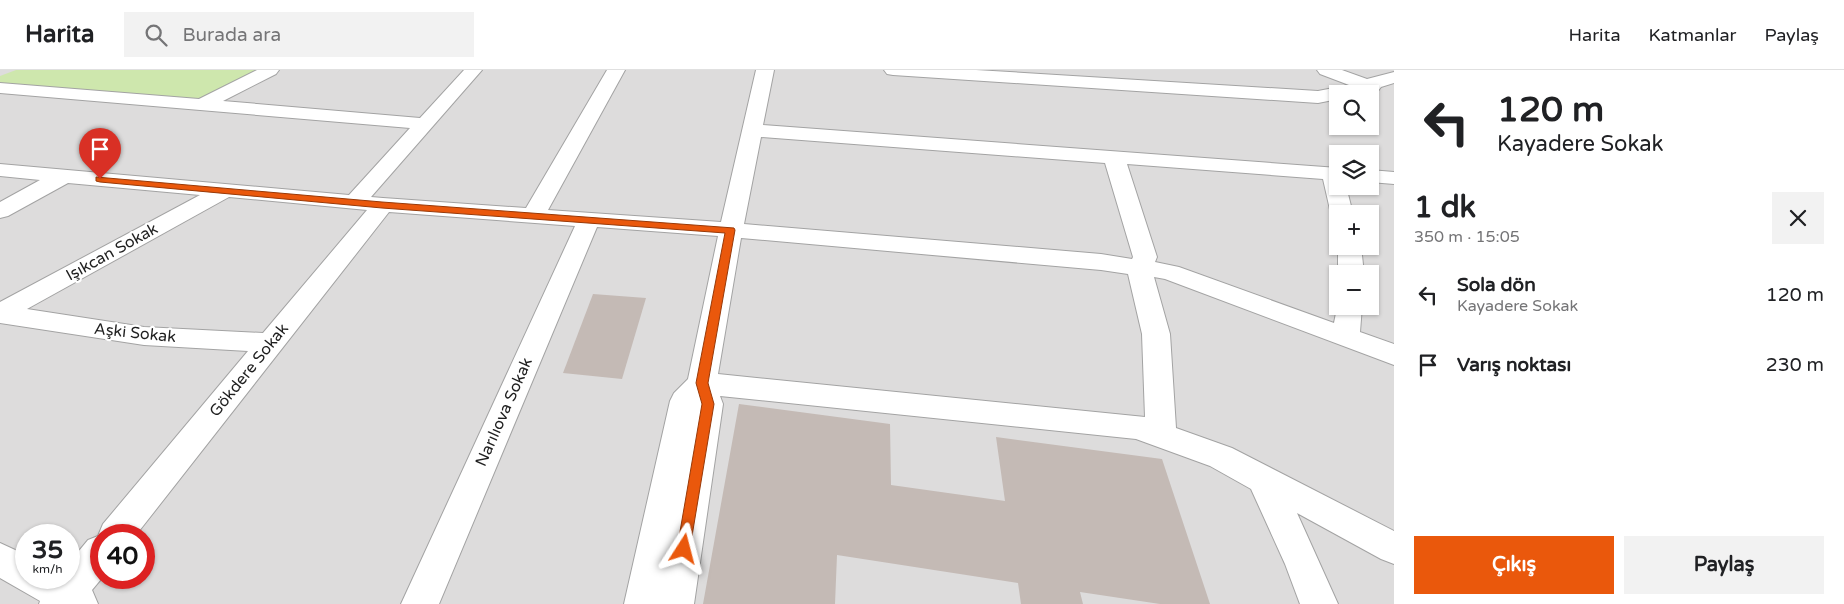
<!DOCTYPE html>
<html lang="tr">
<head>
<meta charset="utf-8">
<style>
	:root { --surface:#fff; --page:#f2f2f2; --text:#202124; --muted:#757577; --line:#e0e0e0; --accent:#ea580c }
	body { margin:0; font-family:"Varela Round",sans-serif; background:var(--page); color:var(--text); height:100vh; display:flex; flex-direction:column; font-size:19px; white-space:nowrap }
	* { box-sizing:border-box; margin:0 }
	p { font-size:16px; color:var(--muted) }
	.icon { flex:none; width:28px; height:28px; fill:none; stroke:currentColor; stroke-width:2; stroke-linecap:round; stroke-linejoin:round }
	.map { position:relative; flex:1; overflow:hidden }
	.panel { display:flex; flex-direction:column; background:var(--surface); width:450px }
	.panel>* { flex:none }
	.banner { background:#fff; color:var(--text); overflow:hidden }
	.tools { position:absolute; left:1329px; top:15px; display:grid; gap:10px }
	.tools a { display:grid; place-items:center; width:50px; height:50px; border-radius:0px; background:var(--surface); box-shadow:0 1px 4px #0004; font-size:25px }
	.speed { position:absolute; left:15px; top:454px; display:flex; gap:10px; font-size:25px; font-weight:700; text-align:center }
	.speed>* { display:grid; place-content:center; width:65px; height:65px; border-radius:50%; background:var(--surface); box-shadow:0 1px 4px #0004; line-height:1 }
	.speed small { font-size:12px; font-weight:400 }
	.speed .limit { border:8px solid #d22; background:#fff; color:#111 }
	.pin { position:absolute; display:grid; place-items:center; width:42px; height:42px; color:#fff; margin:-51px -21px; border-radius:50% 50% 50% 0; rotate:-45deg; box-shadow:0 0 5px #0007 }
	.pin .icon { rotate:45deg }
	.me { position:absolute; width:55px; margin:-28px; rotate:9deg; stroke-linejoin:round; filter:drop-shadow(0 0 4px #0008) }
	.turn { display:flex; align-items:center; gap:18px; height:105px; padding:0 20px; font-size:22px }
	.turn .icon { width:65px; height:65px; stroke-width:2.5 }
	.turn b { display:block; font-size:35px; line-height:42px }
	.round { display:grid; place-items:center; flex:none; width:52px; height:52px; border-radius:0px; background:var(--page) }
	.summary { display:flex; align-items:center; justify-content:space-between; height:85px; padding:0 20px }
	h1 { font-size:30px; font-weight:800; line-height:38px }
	.primary-button { display:flex; gap:10px; margin-top:auto; padding:10px 20px }
	.primary-button a { flex:1; height:58px; border-radius:0px; background:var(--accent); color:#fff; font-size:20px; font-weight:800; line-height:58px; text-align:center }
	.primary-button a+a { background:var(--page); color:var(--text) }
	ul { padding:0; list-style:none }
	li { display:flex; align-items:center; gap:15px; height:70px; padding:0 20px }
	li div { flex:1 }
	li b { display:block; font-size:19px }
	li em { font-style:normal }
	header { display:flex; align-items:center; gap:30px; box-sizing:border-box; height:70px; padding:0 25px; background:var(--surface); border-bottom:1px solid var(--line) }
	header strong { font-size:24px }
	nav { display:flex; gap:28px; margin-inline-start:auto; font-size:18px }
	.search { width:350px; height:45px; background:var(--page); display:flex; align-items:center; gap:12px; box-sizing:border-box; padding:0 18px; border-radius:0px; color:var(--muted); font-size:19px }
	main { display:flex; flex:1; min-height:0 }
	.map>svg:first-child { display:block }
	.residential { fill:#dddcdc; fill-rule:evenodd }
	.grass { fill:#cee7ad }
	.building { fill:#c4bab5 }
	.lines { fill:none; stroke-linecap:round; stroke-linejoin:round }
	.minor-casing { stroke:#a3a3a3; stroke-width:2 }
	.minor { fill:#fff; fill-rule:evenodd }
	.route { fill:#ea580c; stroke:#983908 }
	.labels { text-anchor:middle; dominant-baseline:central; stroke-width:4.5; stroke-linejoin:round; paint-order:stroke }
	.street-label { font-size:16px; fill:#1f1f1f; stroke:#fff }
</style>
</head>
<body>
<header>
<strong>Harita</strong>
<div class="search"><svg class="icon" aria-label="search" viewBox="0 0 24 24"><circle cx="10" cy="10" r="6"/><path d="M15 15l6 6"/></svg>Burada ara</div>
<nav><a>Harita</a><a>Katmanlar</a><a>Paylaş</a></nav>
</header>
<main>
<div class="map">
<svg width="1394" height="534" viewBox="0 0 1394 534">
	<rect width="100%" height="100%" fill="#efebe5"/>
	<!-- residential -->
	<path class="residential" d="M 0,0 L 1394,0 L 1394,534 L 0,534 ZM 1338,24 L 1370,24 L 1370,56 L 1338,56 ZM 1338,84 L 1370,84 L 1370,116 L 1338,116 ZM 1338,144 L 1370,144 L 1370,176 L 1338,176 ZM 1338,204 L 1370,204 L 1370,236 L 1338,236 ZM 26,465 L 69,465 L 69,508 L 26,508 ZM 101,465 L 144,465 L 144,508 L 101,508 Z"/>
	<!-- grass -->
	<path class="grass" d="M 16,0 L 260,0 L 199,31 L 0,14 L 0,6 Z"/>
	<!-- building -->
	<g class="building">
		<path d="M 593,224 L 646,228 L 622,309 L 563,303 Z"/>
		<path d="M 739,334 L 890,354 L 891,415 L 1005,431 L 996,367 L 1162,389 L 1210,534 L 1160,534 L 1080,522 L 1083,534 L 1021,534 L 1018,513 L 837,485 L 835,534 L 703,534 Z"/>
	</g>
	<g class="lines">
		<!-- minor casing -->
		<g class="minor-casing">
			<g id="minor">
				<path d="M 257,0 L 279,0 L 276,4 L 223,31 L 420,48 L 464,0 L 482,0 L 371,127 L 383,128 L 526,138 L 607,0 L 625,0 L 548,140 L 721,152 L 756,0 L 774,0 L 763,55 L 1338,98 L 1338,116 L 1346,116 L 1353,144 L 1338,144 L 1338,150 L 1334,149 L 1331,144 L 1323,109 L 1127,94 L 1157,187 L 1155,192 L 1179,197 L 1334,253 L 1338,233 L 1338,236 L 1362,236 L 1360,262 L 1394,274 L 1394,295 L 1165,209 L 1154,207 L 1170,264 L 1176,358 L 1232,378 L 1394,461 L 1394,494 L 1381,489 L 1297,443 L 1338,534 L 1300,534 L 1285,494 L 1251,419 L 1210,396 L 1136,369 L 720,326 L 723,334 L 694,534 L 624,534 L 670,331 L 674,323 L 688,309 L 718,166 L 597,157 L 439,534 L 401,534 L 575,156 L 389,142 L 136,465 L 101,465 L 102,508 L 92,520 L 98,534 L 39,534 L 40,531 L 0,508 L 0,473 L 26,485 L 26,508 L 69,508 L 69,493 L 88,470 L 98,466 L 103,454 L 248,281 L 144,275 L 0,253 L 0,232 L 200,125 L 68,113 L 8,146 L 0,148 L 0,132 L 40,110 L 0,106 L 0,94 L 349,125 L 410,58 L 0,23 L 0,13 L 199,29 ZM 761,67 L 1105,93 L 1133,187 L 1132,189 L 1101,184 L 744,154 ZM 229,127 L 367,140 L 263,263 L 144,257 L 27,239 ZM 741,168 L 1101,200 L 1128,204 L 1142,264 L 1145,347 L 718,304 Z"/>
				<path d="M 884,0 L 976,0 L 1318,21 L 1349,15 L 1320,4 L 1317,0 L 1342,0 L 1367,9 L 1394,2 L 1394,13 L 1381,17 L 1378,21 L 1338,24 L 1338,29 L 1318,33 L 893,5 L 887,4 Z"/>
				<path d="M 1370,100 L 1394,102 L 1394,114 L 1370,112 Z"/>
				<path d="M 1338,175 L 1361,176 L 1364,204 L 1338,204 Z"/>
			</g>
		</g>
		<!-- minor -->
		<use href="#minor" class="minor"/>
	</g>
	<!-- route -->
	<path class="route" d="M 96,107 L 382,132 L 734,158 L 735,160 L 708,313 L 714,334 L 689,484 L 684,486 L 679,484 L 677,479 L 702,334 L 696,313 L 725,163 L 382,138 L 100,112 L 96,111 Z"/>
	<g class="labels">
		<!-- street labels -->
		<g class="street-label">
			<text transform="translate(112 182) rotate(-29)">Işıkcan Sokak</text>
			<text transform="translate(135 263) rotate(6)">Aşki Sokak</text>
			<text transform="translate(249 300) rotate(-51)">Gökdere Sokak</text>
			<text transform="translate(504 342) rotate(-66)">Narılıova Sokak</text>
		</g>
	</g>
</svg>
<div class="tools">
<a><svg class="icon" aria-label="search" viewBox="0 0 24 24"><circle cx="10" cy="10" r="6"/><path d="M15 15l6 6"/></svg></a>
<a><svg class="icon" aria-label="layers" viewBox="0 0 24 24"><path d="M12 4l9 5-9 5-9-5zM3 14l9 5 9-5"/></svg></a>
<a>+</a>
<a>−</a>
</div>
<div class="speed"><div>35<small>km/h</small></div><div class="limit">40</div></div>
<div class="pin" style="left:100px;top:109px;background:#d93025"><svg class="icon" aria-label="arrive" viewBox="0 0 24 24"><path d="M6 21V4h12l-3 4 3 4H6"/></svg></div>
<svg class="me" style="left:684px;top:479px" viewBox="-20 -20 40 40"><path d="M0-17L14 15 0 8-14 15z" fill="#ea580c" stroke="#fff" stroke-width="4"/></svg>
</div>
<section class="panel">
<div class="banner">
<div class="turn"><svg class="icon" aria-label="left" viewBox="0 0 24 24"><path d="M17 20v-9H6M10 6l-5 5 5 5"/></svg><div><b>120 m</b>Kayadere Sokak</div></div>
</div>
<div class="summary"><div><h1>1 dk</h1><p>350 m · 15:05</p></div><a class="round"><svg class="icon" aria-label="close" viewBox="0 0 24 24"><path d="M6 6l12 12M18 6L6 18"/></svg></a></div>
<ul>
<li><svg class="icon" aria-label="left" viewBox="0 0 24 24"><path d="M17 20v-9H6M10 6l-5 5 5 5"/></svg><div><b>Sola dön</b><p>Kayadere Sokak</p></div><em>120 m</em></li>
<li><svg class="icon" aria-label="arrive" viewBox="0 0 24 24"><path d="M6 21V4h12l-3 4 3 4H6"/></svg><div><b>Varış noktası</b></div><em>230 m</em></li>
</ul>
<div class="primary-button"><a>Çıkış</a><a>Paylaş</a></div>
</section>
</main>
</body>
</html>
